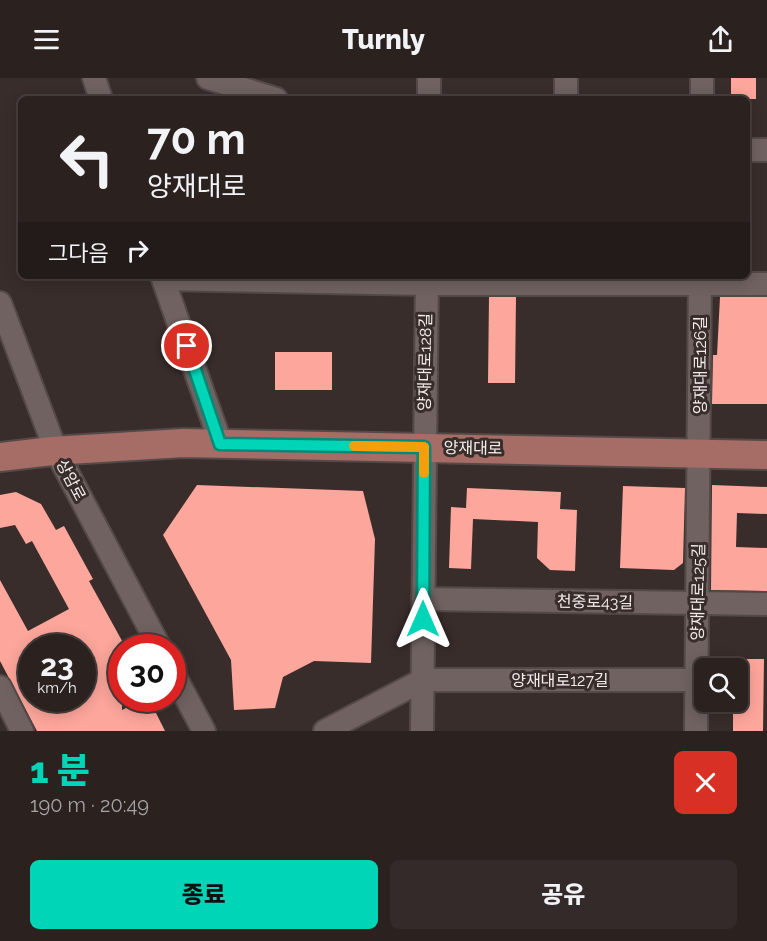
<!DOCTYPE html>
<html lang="ko">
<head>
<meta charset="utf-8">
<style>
	:root { --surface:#2b2220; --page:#332a29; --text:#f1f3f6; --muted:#a6a4a5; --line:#473f3e; --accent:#00d5b7 }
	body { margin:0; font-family:Raleway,"Noto Sans KR",sans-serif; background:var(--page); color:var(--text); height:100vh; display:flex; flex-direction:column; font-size:22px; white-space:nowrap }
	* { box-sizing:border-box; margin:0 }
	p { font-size:20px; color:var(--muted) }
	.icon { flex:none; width:33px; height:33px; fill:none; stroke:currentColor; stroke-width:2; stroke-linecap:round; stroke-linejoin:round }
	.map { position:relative; height:653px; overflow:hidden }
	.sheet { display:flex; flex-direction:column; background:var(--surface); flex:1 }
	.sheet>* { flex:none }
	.hud { position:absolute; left:18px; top:18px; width:732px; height:183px; border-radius:9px; box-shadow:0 3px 15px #0003,0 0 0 2px var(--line); background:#2b2220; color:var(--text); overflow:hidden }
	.fabs { position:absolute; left:694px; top:580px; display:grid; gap:12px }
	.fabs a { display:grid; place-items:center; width:54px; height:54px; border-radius:9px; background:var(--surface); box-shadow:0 3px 15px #0003,0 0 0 2px var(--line); font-size:30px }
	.speed { position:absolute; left:18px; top:556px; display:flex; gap:12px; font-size:30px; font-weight:700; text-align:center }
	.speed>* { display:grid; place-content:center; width:78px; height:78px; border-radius:50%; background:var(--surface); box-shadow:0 3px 15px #0003,0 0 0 2px var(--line); line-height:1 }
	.speed small { font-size:15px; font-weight:400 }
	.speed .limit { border:9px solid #d22; background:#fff; color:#111 }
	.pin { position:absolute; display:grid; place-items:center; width:51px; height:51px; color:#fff; margin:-26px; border:3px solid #fff; border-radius:50%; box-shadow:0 2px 6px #0007 }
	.me { position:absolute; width:66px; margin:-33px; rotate:0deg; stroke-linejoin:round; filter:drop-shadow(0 0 4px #0008) }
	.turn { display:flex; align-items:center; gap:21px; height:126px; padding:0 30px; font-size:27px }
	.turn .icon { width:78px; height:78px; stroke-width:2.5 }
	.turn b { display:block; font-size:42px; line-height:51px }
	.then { display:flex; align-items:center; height:57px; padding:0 30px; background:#0003; gap:12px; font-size:22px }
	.round { display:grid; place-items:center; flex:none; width:63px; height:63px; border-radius:9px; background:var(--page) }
	.headline { display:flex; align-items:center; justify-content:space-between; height:102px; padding:0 30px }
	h1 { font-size:36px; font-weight:800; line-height:45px; color:var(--accent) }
	.action { display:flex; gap:12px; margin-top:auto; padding:12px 30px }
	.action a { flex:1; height:69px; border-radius:9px; background:var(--accent); color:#111; font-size:24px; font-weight:800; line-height:69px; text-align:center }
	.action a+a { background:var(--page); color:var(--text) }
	header { display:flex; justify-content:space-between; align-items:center; height:78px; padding:0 30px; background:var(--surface); font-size:27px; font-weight:800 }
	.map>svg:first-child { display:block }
	.building { fill:#fda69b; fill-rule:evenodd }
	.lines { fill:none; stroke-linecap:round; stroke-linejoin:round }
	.minor-casing { stroke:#534948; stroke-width:26 }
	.major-casing { stroke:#534948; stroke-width:32 }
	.minor { stroke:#6f6260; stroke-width:22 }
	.major { stroke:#a56d66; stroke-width:28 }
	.route-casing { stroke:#008a77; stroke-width:15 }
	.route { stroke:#00d5b7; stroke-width:10 }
	.slow { stroke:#f59e0b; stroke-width:10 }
	.labels { text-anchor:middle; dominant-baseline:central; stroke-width:6; stroke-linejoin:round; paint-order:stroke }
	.street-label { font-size:16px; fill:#f4eceb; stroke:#392d2b }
</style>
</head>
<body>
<header><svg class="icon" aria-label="menu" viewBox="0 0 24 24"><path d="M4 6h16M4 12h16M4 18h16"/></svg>Turnly<svg class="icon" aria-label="share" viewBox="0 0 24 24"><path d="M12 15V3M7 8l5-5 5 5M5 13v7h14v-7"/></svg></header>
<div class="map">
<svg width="767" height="653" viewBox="0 0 767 653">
	<rect width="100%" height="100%" fill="#392d2b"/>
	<!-- building -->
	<g class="building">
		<rect x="731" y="0" width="25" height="21"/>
		<path d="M 489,219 L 516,219 L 515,305 L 488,305 Z"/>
		<path d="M 720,219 L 767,219 L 767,326 L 712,326 L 713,277 L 717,277 Z"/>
		<rect x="275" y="274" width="57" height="38"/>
		<path d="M 197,407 L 363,413 L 375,461 L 371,585 L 314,583 L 283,599 L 275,630 L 234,632 L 231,582 L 163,457 Z"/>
		<path d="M 712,407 L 767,409 L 767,436 L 737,435 L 736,469 L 767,470 L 767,513 L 711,512 Z"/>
		<path d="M 623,408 L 685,410 L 683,485 L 674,492 L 620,490 Z"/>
		<path d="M 467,410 L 561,414 L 560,431 L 577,432 L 575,493 L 550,492 L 537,480 L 538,444 L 473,441 L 471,491 L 449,490 L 451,429 L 466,430 Z"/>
		<path d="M 16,414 L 41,426 L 56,452 L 64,448 L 93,501 L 89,503 L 126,570 L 122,570 L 122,632 L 144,621 L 149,621 L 165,653 L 37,653 L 0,583 L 0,502 L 28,553 L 69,531 L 32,463 L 26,466 L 15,447 L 0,450 L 0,417 ZM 32,570 L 82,570 L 82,621 L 32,621 Z"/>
		<path d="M 738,581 L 764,581 L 763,653 L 733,653 L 733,624 L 738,624 Z"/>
	</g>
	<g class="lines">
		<!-- minor casing -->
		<g class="minor-casing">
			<g id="minor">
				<path d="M 94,0 L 101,21"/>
				<path d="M 208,0 L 276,21"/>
				<path d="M 429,21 L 429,0"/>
				<path d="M 566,21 L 566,0"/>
				<path d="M 702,21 L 702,0"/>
				<path d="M 747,72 L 767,72"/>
				<path d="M 162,198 L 221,366"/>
				<path d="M 164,201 L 427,206 L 767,206"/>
				<path d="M 0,225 L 56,373 L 160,570"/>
				<path d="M 423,521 L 767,526"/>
				<path d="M 172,593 L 204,653"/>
				<path d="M 0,609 L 22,653"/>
				<path d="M 325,653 L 423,602 L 697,602"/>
				<path d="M 422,653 L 427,198"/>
				<path d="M 696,653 L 700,198"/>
			</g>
		</g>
		<!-- major casing -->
		<g class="major-casing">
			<path id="major" d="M 0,379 L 52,373 L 183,365 L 767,377"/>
		</g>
		<!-- minor -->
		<use href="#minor" class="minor"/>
		<!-- major -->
		<use href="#major" class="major"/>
	</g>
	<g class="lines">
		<!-- route casing -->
		<g class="route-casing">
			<path id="route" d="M 187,268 L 220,366 L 424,369 L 423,541"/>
		</g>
		<!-- route -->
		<use href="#route" class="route"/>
		<!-- slow -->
		<path class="slow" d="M 354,368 L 424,369 L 424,395"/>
	</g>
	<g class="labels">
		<!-- street labels -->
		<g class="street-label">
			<text transform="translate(425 284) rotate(-89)">양재대로128길</text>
			<text transform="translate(700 287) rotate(-90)">양재대로126길</text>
			<text transform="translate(473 370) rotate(1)">양재대로</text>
			<text transform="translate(71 402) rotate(62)">상암로</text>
			<text transform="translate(698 514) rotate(-89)">양재대로125길</text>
			<text transform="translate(595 524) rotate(1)">천중로43길</text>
			<text x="560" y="602">양재대로127길</text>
		</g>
	</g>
</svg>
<div class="fabs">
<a><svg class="icon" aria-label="search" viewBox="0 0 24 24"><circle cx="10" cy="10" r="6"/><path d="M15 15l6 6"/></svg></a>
</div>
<div class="speed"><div>23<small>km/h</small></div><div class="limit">30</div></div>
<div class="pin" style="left:187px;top:268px;background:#d93025"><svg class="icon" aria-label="arrive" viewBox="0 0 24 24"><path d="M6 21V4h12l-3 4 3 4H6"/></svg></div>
<svg class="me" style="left:423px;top:541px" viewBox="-20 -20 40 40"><path d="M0-17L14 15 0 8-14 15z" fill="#00d5b7" stroke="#fff" stroke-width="4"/></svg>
<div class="hud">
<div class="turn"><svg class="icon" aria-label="left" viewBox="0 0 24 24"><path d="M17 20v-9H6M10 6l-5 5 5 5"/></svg><div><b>70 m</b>양재대로</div></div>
<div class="then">그다음<svg class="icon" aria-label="right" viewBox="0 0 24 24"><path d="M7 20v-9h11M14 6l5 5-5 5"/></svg></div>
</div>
</div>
<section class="sheet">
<div class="headline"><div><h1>1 분</h1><p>190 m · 20:49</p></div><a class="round" style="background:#d93025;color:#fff"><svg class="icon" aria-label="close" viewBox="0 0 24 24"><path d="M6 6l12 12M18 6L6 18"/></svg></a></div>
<div class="action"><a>종료</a><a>공유</a></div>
</section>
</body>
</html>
